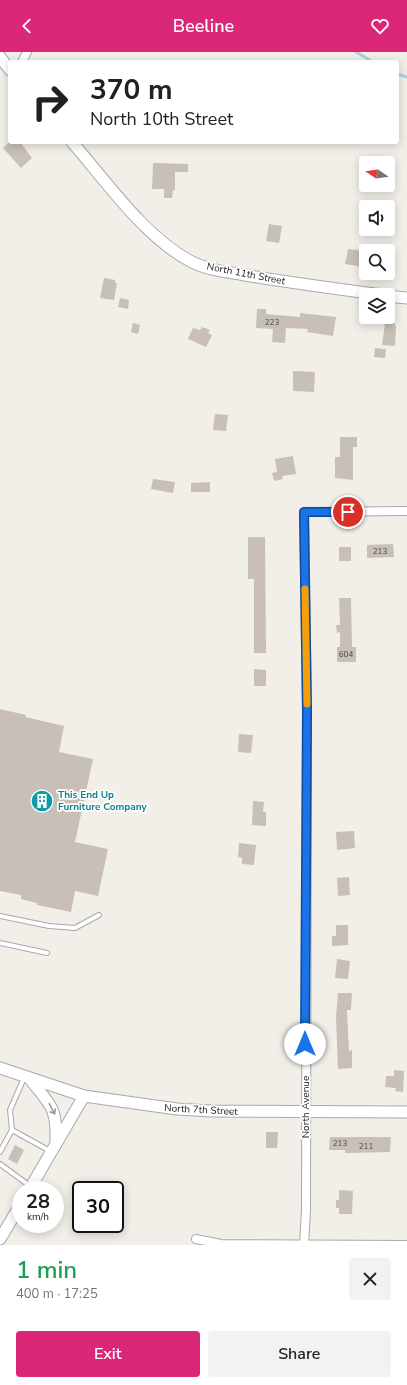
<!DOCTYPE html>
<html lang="en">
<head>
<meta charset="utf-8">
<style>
	:root { --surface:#fff; --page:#f2f2f2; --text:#202124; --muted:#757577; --accent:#db2777 }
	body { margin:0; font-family:"Nunito Sans",sans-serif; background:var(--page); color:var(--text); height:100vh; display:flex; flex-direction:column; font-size:15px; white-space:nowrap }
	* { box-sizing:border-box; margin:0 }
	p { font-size:13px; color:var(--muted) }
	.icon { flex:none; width:22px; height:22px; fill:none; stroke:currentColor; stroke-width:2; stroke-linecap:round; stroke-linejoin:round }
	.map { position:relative; height:1193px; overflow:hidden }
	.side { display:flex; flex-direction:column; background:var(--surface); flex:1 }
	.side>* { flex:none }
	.top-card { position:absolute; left:8px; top:8px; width:391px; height:84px; border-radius:4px; box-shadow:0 2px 10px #0003; background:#fff; color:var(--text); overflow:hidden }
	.needle { width:26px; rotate:283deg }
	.tools { position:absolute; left:359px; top:104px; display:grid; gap:8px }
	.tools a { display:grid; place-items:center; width:36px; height:36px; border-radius:4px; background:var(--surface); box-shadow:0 2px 10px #0003; font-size:20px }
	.speed { position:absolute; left:12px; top:1129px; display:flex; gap:8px; font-size:20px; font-weight:700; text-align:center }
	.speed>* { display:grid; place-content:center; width:52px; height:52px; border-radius:50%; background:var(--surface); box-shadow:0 2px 10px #0003; line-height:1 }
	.speed small { font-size:10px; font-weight:400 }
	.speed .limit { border:2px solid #111; border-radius:6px; background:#fff; color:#111 }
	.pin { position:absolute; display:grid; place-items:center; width:34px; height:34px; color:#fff; margin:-17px; border:2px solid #fff; border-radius:50%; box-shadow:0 1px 4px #0007 }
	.me { position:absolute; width:44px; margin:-22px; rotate:0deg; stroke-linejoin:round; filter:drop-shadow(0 0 3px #0008) }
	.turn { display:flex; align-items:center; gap:14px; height:84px; padding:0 16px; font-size:18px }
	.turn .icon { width:52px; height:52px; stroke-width:2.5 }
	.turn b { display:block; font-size:28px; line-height:34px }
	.round { display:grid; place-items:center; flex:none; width:42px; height:42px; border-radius:4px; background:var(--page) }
	.summary { display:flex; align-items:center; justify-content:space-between; height:68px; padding:0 16px }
	h1 { font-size:24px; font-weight:600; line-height:30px; color:#1e9e55 }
	.action { display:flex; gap:8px; margin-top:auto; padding:8px 16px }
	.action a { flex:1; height:46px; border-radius:4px; background:var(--accent); color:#fff; font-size:16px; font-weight:600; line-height:46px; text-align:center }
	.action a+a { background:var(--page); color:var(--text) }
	header { display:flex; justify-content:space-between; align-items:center; height:52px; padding:0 16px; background:var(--accent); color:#fff; font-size:18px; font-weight:600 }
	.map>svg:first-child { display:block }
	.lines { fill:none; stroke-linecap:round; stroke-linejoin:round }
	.stream { stroke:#a9d3e0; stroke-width:3 }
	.building { fill:#c7bfb8 }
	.service-casing { stroke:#a9a9a9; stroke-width:6 }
	.minor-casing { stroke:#a9a9a9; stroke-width:10 }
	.tertiary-casing { stroke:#a9a9a9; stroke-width:13 }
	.service { stroke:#fff; stroke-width:4 }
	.minor { stroke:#fff; stroke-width:8 }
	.tertiary { stroke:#fff; stroke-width:11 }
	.oneway { stroke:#9c9c9c }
	.route-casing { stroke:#114b97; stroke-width:10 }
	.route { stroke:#1a73e8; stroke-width:7 }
	.slow { stroke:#f59e0b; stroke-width:7 }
	.labels { text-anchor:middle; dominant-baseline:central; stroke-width:3.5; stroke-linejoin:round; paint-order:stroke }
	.number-label { font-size:8px; fill:#4b4948 }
	.street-label { font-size:10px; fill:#222; stroke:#fff }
	.culture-label { font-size:10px; font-weight:bold; fill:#0d838f; stroke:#fff; text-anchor:start }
</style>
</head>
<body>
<header><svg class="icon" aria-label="back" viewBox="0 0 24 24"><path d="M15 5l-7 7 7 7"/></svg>Beeline<svg class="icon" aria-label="heart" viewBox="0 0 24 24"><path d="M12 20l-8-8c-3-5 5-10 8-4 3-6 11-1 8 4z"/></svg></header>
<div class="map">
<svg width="407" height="1193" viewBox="0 0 407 1193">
	<rect width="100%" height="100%" fill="#f2efe9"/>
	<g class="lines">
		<!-- stream -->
		<g class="stream">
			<path d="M 356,0 L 373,10"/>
			<path d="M 397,22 L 407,25"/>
		</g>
	</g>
	<!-- building -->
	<g class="building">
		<path d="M 9,90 L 20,90 L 32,106 L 21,116 L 3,96 Z"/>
		<path d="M 153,111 L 188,112 L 188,120 L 175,120 L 175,138 L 173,138 L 172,146 L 164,146 L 164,137 L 152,137 Z"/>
		<path d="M 269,172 L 282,174 L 279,191 L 266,189 Z"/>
		<path d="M 348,197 L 366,199 L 366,212 L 364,215 L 345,212 Z"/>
		<path d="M 104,226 L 115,228 L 115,231 L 117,231 L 114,248 L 100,246 Z"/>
		<path d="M 120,246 L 129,248 L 128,257 L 118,255 Z"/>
		<path d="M 257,257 L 266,257 L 266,262 L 300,265 L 300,261 L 336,265 L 333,284 L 307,280 L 308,277 L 286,276 L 285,291 L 272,290 L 273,277 L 256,276 Z"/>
		<path d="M 133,271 L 140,273 L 138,282 L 131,280 Z"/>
		<path d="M 385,271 L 395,271 L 395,274 L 396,274 L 395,294 L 382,293 Z"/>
		<path d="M 202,275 L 210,278 L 208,281 L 212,283 L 206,295 L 188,287 L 193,276 L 200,278 Z"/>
		<path d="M 375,296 L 386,297 L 385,306 L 374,305 Z"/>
		<path d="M 293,319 L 315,320 L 314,340 L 293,339 Z"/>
		<path d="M 215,362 L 228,363 L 226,379 L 213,378 Z"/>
		<path d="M 340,385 L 357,385 L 357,395 L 353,395 L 353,428 L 335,426 L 335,405 L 340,405 Z"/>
		<path d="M 293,404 L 296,422 L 282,424 L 283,427 L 274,429 L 272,421 L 277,420 L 275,407 Z"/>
		<path d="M 153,427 L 175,430 L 173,441 L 151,437 Z"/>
		<path d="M 210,430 L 210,440 L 191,440 L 191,431 Z"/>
		<path d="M 248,485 L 265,485 L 266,601 L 254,601 L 254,527 L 248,527 Z"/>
		<path d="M 393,492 L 394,505 L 367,506 L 367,493 Z"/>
		<rect x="339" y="495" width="12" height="14"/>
		<path d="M 339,546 L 351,546 L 352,595 L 356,595 L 356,610 L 337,610 L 337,595 L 340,595 L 340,580 L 337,581 L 336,573 L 340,573 Z"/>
		<path d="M 254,617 L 266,618 L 266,634 L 254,634 Z"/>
		<path d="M 0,657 L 26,663 L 25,665 L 64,674 L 59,700 L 93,707 L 75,790 L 108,797 L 98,844 L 75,839 L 71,860 L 37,853 L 37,851 L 21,847 L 21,843 L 0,839 Z"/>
		<path d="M 239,682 L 253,683 L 251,701 L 238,700 Z"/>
		<path d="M 253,749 L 264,750 L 263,760 L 266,760 L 266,774 L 252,773 Z"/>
		<path d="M 354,779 L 355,796 L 337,798 L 336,780 Z"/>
		<path d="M 239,791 L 256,793 L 254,813 L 242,812 L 242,806 L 238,805 Z"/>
		<path d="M 349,825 L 350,843 L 338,844 L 337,826 Z"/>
		<path d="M 336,873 L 348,873 L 348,893 L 332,894 L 332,884 L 336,884 Z"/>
		<path d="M 337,907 L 350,909 L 348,927 L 335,926 Z"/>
		<path d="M 338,941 L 352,941 L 351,958 L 347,958 L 349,999 L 352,998 L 352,1016 L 338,1017 L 336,965 Z"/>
		<path d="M 394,1018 L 404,1019 L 403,1040 L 395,1039 L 396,1036 L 385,1035 L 386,1024 L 394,1024 Z"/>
		<path d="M 266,1080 L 278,1080 L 277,1096 L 266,1096 Z"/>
		<path d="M 330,1085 L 391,1085 L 390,1100 L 345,1101 L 345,1098 L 329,1098 Z"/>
		<path d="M 15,1093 L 24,1098 L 17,1112 L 8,1107 Z"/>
		<path d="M 339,1138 L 353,1139 L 352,1162 L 339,1162 L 339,1156 L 336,1156 L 336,1148 L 339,1148 Z"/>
	</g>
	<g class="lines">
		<!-- service casing -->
		<g class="service-casing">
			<g id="service">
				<path d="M 0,864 L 49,874 L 75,876 L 99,863"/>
				<path d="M 0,891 L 47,901"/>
				<path d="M 12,1078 L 50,1099"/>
				<path d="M 0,1100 L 12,1078 L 10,1058 L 24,1026"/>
				<path d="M 0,1112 L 30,1134"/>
			</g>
		</g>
		<!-- minor casing -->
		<g class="minor-casing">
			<g id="minor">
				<path d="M 22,10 L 27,0"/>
				<path d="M 196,1187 L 221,1192 L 407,1193"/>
				<path d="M 304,1193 L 306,1158 L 307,659 L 304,460 L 407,459"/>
			</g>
		</g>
		<!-- tertiary casing -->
		<g class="tertiary-casing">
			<g id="tertiary">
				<path d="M 0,5 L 10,18"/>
				<path d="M 72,90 C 106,129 145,186 192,210 C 208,218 227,220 245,223 C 291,231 337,237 383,243"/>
				<path d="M 388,244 L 407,246"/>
				<path d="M 0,1016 L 84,1044 L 177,1057 L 211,1059 L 407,1060"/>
				<path d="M 30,1027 C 51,1054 57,1055 56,1090"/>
				<path d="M 29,1138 L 84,1044"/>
				<path d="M 0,1187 L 21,1152"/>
			</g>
		</g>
		<!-- service -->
		<use href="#service" class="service"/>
		<!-- minor -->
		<use href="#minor" class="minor"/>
		<!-- tertiary -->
		<use href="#tertiary" class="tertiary"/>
	</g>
	<!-- one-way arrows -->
	<defs><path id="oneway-shaft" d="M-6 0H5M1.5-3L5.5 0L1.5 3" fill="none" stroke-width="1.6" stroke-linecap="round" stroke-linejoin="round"/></defs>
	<use class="oneway" href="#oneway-shaft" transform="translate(52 1057) rotate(62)"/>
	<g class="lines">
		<!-- route casing -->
		<g class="route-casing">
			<path id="route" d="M 305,992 L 307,659 L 304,460 L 348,460"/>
		</g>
		<!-- route -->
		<use href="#route" class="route"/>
		<!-- slow -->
		<path class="slow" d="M 305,537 L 307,652"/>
	</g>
	<!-- icons -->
	<defs>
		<g id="building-disc" transform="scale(1.15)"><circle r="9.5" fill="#0f9aa8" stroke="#fff"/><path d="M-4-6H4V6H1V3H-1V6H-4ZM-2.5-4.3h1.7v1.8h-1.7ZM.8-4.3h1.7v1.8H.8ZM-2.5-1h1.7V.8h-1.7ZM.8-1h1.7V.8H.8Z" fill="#fff"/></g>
	</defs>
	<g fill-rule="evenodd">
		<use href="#building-disc" x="42" y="749"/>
	</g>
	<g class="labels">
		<!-- number labels -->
		<g class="number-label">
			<text x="272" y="270">223</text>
			<text x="380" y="499">213</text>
			<text x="346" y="602">604</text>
			<text x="340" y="1091">213</text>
			<text x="366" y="1094">211</text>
		</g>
		<!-- street labels -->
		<g class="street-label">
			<text transform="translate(246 222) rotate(11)">North 11th Street</text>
			<text transform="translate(306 1055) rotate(-90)">North Avenue</text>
			<text transform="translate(201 1058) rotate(3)">North 7th Street</text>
		</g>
		<!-- culture labels -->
		<g class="culture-label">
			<text x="58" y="743">This End Up<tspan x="58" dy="12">Furniture Company</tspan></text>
		</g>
	</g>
</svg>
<div class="tools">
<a><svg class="needle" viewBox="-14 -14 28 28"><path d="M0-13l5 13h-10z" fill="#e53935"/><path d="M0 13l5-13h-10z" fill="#757577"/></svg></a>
<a><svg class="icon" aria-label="sound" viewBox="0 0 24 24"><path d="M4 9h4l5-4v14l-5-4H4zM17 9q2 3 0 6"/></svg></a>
<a><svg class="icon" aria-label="search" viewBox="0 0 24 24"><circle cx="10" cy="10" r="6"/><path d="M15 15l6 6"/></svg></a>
<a><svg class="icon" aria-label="layers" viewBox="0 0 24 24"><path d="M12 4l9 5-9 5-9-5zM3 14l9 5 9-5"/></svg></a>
</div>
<div class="speed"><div>28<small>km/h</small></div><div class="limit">30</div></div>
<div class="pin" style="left:348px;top:460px;background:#d93025"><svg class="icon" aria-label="arrive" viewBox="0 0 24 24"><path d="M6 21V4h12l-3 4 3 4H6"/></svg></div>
<svg class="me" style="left:305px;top:992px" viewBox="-20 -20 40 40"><circle r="19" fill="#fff"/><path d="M0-13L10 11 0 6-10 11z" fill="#1a73e8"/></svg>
<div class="top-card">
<div class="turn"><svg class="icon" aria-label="right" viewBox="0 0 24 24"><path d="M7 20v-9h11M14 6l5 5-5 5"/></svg><div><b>370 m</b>North 10th Street</div></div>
</div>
</div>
<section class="side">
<div class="summary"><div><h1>1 min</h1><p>400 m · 17:25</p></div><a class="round"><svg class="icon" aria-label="close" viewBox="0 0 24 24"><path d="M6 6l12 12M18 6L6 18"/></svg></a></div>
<div class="action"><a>Exit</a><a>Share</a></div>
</section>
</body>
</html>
